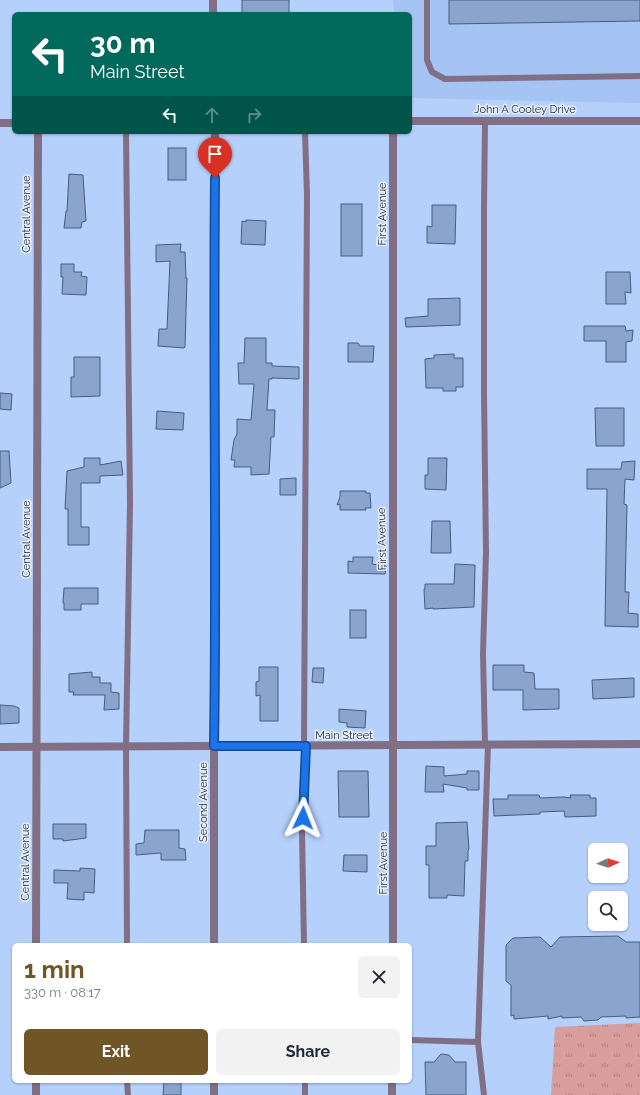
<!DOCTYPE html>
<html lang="en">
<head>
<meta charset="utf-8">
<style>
	:root { --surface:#fff; --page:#f2f2f3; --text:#1f2937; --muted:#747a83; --accent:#705627 }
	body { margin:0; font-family:Raleway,sans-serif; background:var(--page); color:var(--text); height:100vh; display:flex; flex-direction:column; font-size:15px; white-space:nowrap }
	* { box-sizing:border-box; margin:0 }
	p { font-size:13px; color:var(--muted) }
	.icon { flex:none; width:22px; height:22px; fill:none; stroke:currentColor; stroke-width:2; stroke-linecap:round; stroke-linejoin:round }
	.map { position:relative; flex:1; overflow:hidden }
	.drawer { position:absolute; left:12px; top:943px; width:400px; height:140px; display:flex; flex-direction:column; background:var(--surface); border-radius:6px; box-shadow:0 1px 3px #0004 }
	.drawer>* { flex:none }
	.hud { position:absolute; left:12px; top:12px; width:400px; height:122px; border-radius:6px; box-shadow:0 1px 3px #0004; background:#00695c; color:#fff; overflow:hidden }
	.needle { width:26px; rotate:87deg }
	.tools { position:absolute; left:588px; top:843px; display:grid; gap:8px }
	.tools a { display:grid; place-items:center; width:40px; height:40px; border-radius:6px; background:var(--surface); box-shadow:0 1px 3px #0004; font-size:20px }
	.pin { position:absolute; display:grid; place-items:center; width:34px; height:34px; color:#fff; margin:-41px -17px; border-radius:50% 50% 50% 0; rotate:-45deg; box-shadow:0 0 4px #0007 }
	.pin .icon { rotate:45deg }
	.me { position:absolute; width:44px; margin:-22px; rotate:2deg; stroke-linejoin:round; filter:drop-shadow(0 0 3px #0008) }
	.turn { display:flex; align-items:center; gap:14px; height:84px; padding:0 12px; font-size:18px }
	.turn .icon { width:52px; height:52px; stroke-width:2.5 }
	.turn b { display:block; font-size:28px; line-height:34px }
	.lanes { display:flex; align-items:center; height:38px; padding:0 12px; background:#0003; justify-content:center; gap:20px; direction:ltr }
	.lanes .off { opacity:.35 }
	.round { display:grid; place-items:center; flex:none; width:42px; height:42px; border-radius:6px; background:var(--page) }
	.headline { display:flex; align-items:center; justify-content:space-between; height:68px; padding:0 12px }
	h1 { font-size:24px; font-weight:700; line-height:30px; color:var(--accent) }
	.cta { display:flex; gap:8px; margin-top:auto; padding:8px 12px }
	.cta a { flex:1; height:46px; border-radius:6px; background:var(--accent); color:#fff; font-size:16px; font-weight:700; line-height:46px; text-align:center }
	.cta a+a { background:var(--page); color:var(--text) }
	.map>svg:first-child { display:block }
	.built { fill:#a5c4f4 }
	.grass { fill:url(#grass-tufts) }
	.building { fill:#8aa4cd; stroke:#455c81 }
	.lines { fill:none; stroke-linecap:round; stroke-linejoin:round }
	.service { stroke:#806f85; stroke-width:6 }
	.minor { stroke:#806f85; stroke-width:8 }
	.route-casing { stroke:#114b97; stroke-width:10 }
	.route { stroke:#1a73e8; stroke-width:7 }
	.labels { text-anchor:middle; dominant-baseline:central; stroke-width:3; stroke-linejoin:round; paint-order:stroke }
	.street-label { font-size:11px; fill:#1c2636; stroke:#e8f0fd }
</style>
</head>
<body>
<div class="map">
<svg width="640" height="1095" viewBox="0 0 640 1095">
	<defs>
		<pattern id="grass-tufts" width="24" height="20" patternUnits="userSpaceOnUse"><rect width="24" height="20" fill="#d89e9d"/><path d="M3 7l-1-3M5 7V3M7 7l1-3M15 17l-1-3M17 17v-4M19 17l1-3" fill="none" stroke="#ae8181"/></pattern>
	</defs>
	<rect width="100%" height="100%" fill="#b5d0fb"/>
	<!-- built -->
	<path class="built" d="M 393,0 L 640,0 L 640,103 L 410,98 L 410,14 L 394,14 Z"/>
	<!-- grass -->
	<path class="grass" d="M 640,1023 L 640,1095 L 551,1095 L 555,1027 Z"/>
	<!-- building -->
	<g class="building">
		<rect x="242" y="0" width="47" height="14"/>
		<path d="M 449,0 L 640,0 L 640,21 L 449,24 Z"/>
		<rect x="168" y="148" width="18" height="32"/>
		<path d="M 69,174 L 83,175 L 86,221 L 82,222 L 81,228 L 64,228 L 66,211 L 67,211 Z"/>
		<rect x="341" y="204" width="21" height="52"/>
		<path d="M 432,205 L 456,205 L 455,244 L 427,243 L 427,226 L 432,227 Z"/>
		<path d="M 246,220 L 266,221 L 265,245 L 241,244 L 242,221 L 246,222 Z"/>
		<path d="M 181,244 L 180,252 L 185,252 L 186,278 L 187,278 L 185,347 L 184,348 L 158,346 L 159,329 L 167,329 L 170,261 L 156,262 L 156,245 Z"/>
		<path d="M 61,264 L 74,264 L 74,272 L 82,272 L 81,276 L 87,277 L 86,295 L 62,294 L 63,277 L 61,277 Z"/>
		<path d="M 606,272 L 630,272 L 631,293 L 625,292 L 626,304 L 606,304 Z"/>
		<path d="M 460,298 L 460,325 L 406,327 L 405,318 L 428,316 L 428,299 Z"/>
		<path d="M 584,326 L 625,326 L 626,331 L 633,330 L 632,341 L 626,342 L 626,362 L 606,362 L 606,341 L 584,341 Z"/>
		<path d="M 245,338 L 266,338 L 266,363 L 272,363 L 272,366 L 299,367 L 299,379 L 272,378 L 272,379 L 269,379 L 267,410 L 275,410 L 274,437 L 271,437 L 269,474 L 251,475 L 251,467 L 234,467 L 235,460 L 231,460 L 234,440 L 237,434 L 237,419 L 251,420 L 254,384 L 239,384 L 238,363 L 244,363 Z"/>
		<path d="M 348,343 L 358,343 L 360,346 L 374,346 L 373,362 L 348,362 Z"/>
		<path d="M 454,354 L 454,358 L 463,358 L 463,387 L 456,387 L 456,391 L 443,391 L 443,388 L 426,388 L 425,359 L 434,358 L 434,355 Z"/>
		<path d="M 74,357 L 100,357 L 100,396 L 71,397 L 71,377 L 74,377 Z"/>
		<path d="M 0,393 L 12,394 L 11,410 L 0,409 Z"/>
		<path d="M 595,408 L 624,408 L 624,446 L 596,446 Z"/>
		<path d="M 157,411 L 184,413 L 183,430 L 156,429 Z"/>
		<path d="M 0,451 L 9,451 L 11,483 L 0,488 Z"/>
		<path d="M 84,458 L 100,458 L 100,465 L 121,461 L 123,475 L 100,476 L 100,483 L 81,483 L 81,527 L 89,527 L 89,545 L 68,545 L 68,509 L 65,509 L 67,471 L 84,467 Z"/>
		<path d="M 428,458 L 447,458 L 446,490 L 425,489 L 425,475 L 428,475 Z"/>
		<path d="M 635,461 L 634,480 L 625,479 L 624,504 L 627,505 L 625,592 L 629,592 L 628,613 L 638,614 L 638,627 L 605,626 L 607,489 L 587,489 L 587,469 L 621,469 L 622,462 Z"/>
		<path d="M 296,478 L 296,495 L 280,495 L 280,479 Z"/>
		<path d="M 340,491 L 366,491 L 366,493 L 370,493 L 371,508 L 365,508 L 366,510 L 340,510 L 340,504 L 337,505 L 340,497 Z"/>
		<path d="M 432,521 L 450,521 L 451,553 L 431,553 Z"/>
		<path d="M 353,557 L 373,557 L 372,564 L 386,566 L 385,574 L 348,573 L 348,561 L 353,562 Z"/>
		<path d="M 455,564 L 475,565 L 474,607 L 433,609 L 433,608 L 425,609 L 424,589 L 425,589 L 425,584 L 454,584 Z"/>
		<path d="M 64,588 L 98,588 L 98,604 L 81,604 L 81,610 L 64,610 L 64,603 L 63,603 Z"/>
		<rect x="350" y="610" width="16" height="28"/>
		<path d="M 493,665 L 524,665 L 524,672 L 534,673 L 535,689 L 559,689 L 559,709 L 523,710 L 523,690 L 493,690 Z"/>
		<path d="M 259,667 L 278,667 L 278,721 L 260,721 L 260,695 L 256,696 L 256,682 L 259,681 Z"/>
		<path d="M 313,668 L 324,668 L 323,683 L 312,682 Z"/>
		<path d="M 92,672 L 92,677 L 100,677 L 100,683 L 111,683 L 111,692 L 119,693 L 119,709 L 104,710 L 105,695 L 73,695 L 74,692 L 69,692 L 69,674 Z"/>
		<path d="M 634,678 L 634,697 L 593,699 L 592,680 Z"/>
		<path d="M 0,705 L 14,706 L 19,708 L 19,723 L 0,724 Z"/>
		<path d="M 339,709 L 366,711 L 365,728 L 347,727 L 347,723 L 339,722 Z"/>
		<path d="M 426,766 L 444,767 L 444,776 L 467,774 L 467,771 L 479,771 L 479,790 L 467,790 L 467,788 L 443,784 L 444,792 L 425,792 Z"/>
		<path d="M 338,771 L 368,771 L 369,817 L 339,817 Z"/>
		<path d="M 508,795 L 539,795 L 540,798 L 564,797 L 571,798 L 570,795 L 590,795 L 590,798 L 596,798 L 596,816 L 565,817 L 564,811 L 540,812 L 540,814 L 494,816 L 493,799 L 508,799 Z"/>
		<path d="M 467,822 L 469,849 L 468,850 L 468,861 L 465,861 L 464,896 L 447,895 L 447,898 L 429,898 L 429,865 L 426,865 L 426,846 L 436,846 L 436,823 Z"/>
		<path d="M 53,824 L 86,824 L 86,838 L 63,841 L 63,839 L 53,839 Z"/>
		<path d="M 145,830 L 179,830 L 179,848 L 185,849 L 186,860 L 161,860 L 161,853 L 136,855 L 136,844 L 144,843 Z"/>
		<path d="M 344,855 L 367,855 L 367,872 L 343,871 Z"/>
		<path d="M 80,868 L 95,869 L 94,893 L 84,892 L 84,900 L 67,899 L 68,883 L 54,883 L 54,870 L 80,871 Z"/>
		<path d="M 618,936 L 626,942 L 640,942 L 640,1017 L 626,1018 L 626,1016 L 601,1017 L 598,1020 L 584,1021 L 581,1017 L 562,1018 L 562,1016 L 548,1019 L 548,1016 L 514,1019 L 514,1015 L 511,1016 L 511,985 L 506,981 L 506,945 L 513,938 L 540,937 L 551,947 L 560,937 Z"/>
		<path d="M 441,1054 L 449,1055 L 455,1062 L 466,1062 L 466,1095 L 426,1095 L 425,1062 L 434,1062 Z"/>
		<path d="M 164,1081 L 181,1081 L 181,1095 L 163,1095 Z"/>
	</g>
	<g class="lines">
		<!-- service -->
		<g class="service">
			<path d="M 427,0 L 427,60 L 432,72 L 445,79 L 640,76"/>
			<path d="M 485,121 L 484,208 L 484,394 L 486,552 L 483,654 L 485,745"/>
			<path d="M 126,132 L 130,503 L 126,747 L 127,945"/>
			<path d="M 304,746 L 307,195 L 305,132"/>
			<path d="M 304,945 L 302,832 L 306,746"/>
			<path d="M 410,1040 L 478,1042 L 488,745"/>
			<path d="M 478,1042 L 484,1095"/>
			<path d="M 127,1081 L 128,1095"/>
			<path d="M 305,1081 L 305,1095"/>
		</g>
		<!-- minor -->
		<g class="minor">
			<path d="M 213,0 L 213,14"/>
			<path d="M 410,121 L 640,121"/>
			<path d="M 0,123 L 14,123"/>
			<path d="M 393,132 L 393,945"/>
			<path d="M 0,747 L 640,744"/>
			<path d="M 36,945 L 38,132"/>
			<path d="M 214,945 L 214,746 L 216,620 L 215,521 L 215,132"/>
			<path d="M 214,1081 L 214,1095"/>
			<path d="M 36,1095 L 36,1081"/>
			<path d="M 392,1095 L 392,1081"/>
		</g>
	</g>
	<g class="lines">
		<!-- route casing -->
		<g class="route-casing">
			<path id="route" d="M 215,178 C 213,368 217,557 214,746 L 306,746 L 303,818"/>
		</g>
		<!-- route -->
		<use href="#route" class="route"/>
	</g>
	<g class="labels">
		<!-- street labels -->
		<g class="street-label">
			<text x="525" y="109">John A Cooley Drive</text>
			<text transform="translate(26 214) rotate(-90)">Central Avenue</text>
			<text transform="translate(382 214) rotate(-90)">First Avenue</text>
			<text transform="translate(26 539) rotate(-90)">Central Avenue</text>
			<text transform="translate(382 539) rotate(-91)">First Avenue</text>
			<text x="344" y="735">Main Street</text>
			<text transform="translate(203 802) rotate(-90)">Second Avenue</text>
			<text transform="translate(25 862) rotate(-90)">Central Avenue</text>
			<text transform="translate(383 863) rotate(-90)">First Avenue</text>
		</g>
	</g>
</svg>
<div class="tools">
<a><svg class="needle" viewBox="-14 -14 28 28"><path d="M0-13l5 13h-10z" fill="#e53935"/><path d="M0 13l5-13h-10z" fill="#747a83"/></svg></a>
<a><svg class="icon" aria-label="search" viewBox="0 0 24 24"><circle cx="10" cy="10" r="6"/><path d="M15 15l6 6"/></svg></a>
</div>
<div class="pin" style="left:215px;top:178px;background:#d93025"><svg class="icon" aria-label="arrive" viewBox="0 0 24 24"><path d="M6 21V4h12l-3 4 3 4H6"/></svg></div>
<svg class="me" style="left:303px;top:818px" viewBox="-20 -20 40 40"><path d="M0-17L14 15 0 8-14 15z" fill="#1a73e8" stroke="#fff" stroke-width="4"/></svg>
<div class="hud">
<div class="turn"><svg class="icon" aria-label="left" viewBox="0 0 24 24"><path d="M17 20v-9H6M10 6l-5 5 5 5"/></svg><div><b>30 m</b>Main Street</div></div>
<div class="lanes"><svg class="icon" aria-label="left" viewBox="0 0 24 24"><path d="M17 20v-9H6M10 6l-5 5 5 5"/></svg><svg class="icon off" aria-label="ahead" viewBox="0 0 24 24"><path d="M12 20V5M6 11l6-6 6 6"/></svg><svg class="icon off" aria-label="right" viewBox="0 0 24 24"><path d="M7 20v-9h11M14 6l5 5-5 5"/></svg></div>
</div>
<section class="drawer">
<div class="headline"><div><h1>1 min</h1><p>330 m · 08:17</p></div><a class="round"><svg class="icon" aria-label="close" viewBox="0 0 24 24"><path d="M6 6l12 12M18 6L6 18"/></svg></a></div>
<div class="cta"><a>Exit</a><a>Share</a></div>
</section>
</div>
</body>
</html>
